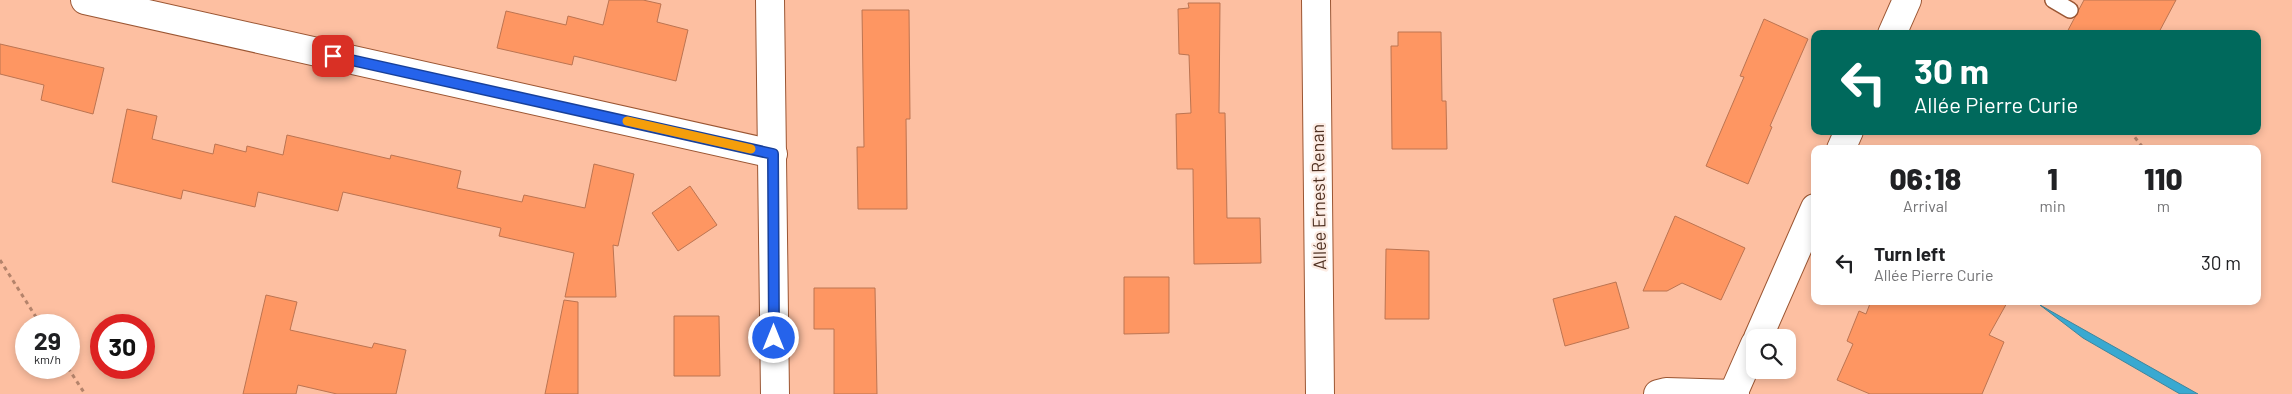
<!DOCTYPE html>
<html lang="en">
<head>
<meta charset="utf-8">
<style>
	:root { --surface:#fff; --page:#f2f2f2; --text:#202124; --muted:#757577 }
	body { margin:0; font-family:Barlow,sans-serif; background:var(--page); color:var(--text); height:100vh; display:flex; flex-direction:column; font-size:19px; white-space:nowrap }
	* { box-sizing:border-box; margin:0 }
	p { font-size:16px; color:var(--muted) }
	.icon { flex:none; width:28px; height:28px; fill:none; stroke:currentColor; stroke-width:2; stroke-linecap:round; stroke-linejoin:round }
	.map { position:relative; flex:1; overflow:hidden }
	.sheet { position:absolute; left:1811px; top:145px; width:450px; height:160px; display:flex; flex-direction:column; background:var(--surface); border-radius:10px; box-shadow:0 2px 8px #0003 }
	.sheet>* { flex:none }
	.guide { position:absolute; left:1811px; top:30px; width:450px; height:105px; border-radius:10px; box-shadow:0 2px 8px #0003; background:#00695c; color:#fff; overflow:hidden }
	.fabs { position:absolute; left:1746px; top:329px; display:grid; gap:10px }
	.fabs a { display:grid; place-items:center; width:50px; height:50px; border-radius:10px; background:var(--surface); box-shadow:0 2px 8px #0003; font-size:25px }
	.speed { position:absolute; left:15px; top:314px; display:flex; gap:10px; font-size:25px; font-weight:700; text-align:center }
	.speed>* { display:grid; place-content:center; width:65px; height:65px; border-radius:50%; background:var(--surface); box-shadow:0 2px 8px #0003; line-height:1 }
	.speed small { font-size:12px; font-weight:400 }
	.speed .limit { border:8px solid #d22; background:#fff; color:#111 }
	.pin { position:absolute; display:grid; place-items:center; width:42px; height:42px; color:#fff; margin:-21px; border-radius:10px; box-shadow:0 2px 8px #0006 }
	.me { position:absolute; width:55px; margin:-28px; rotate:0deg; stroke-linejoin:round; filter:drop-shadow(0 0 4px #0008) }
	.turn { display:flex; align-items:center; gap:18px; height:105px; padding:0 20px; font-size:22px }
	.turn .icon { width:65px; height:65px; stroke-width:2.5 }
	.turn b { display:block; font-size:35px; line-height:42px }
	.eta { display:flex; justify-content:space-evenly; align-items:center; height:85px; text-align:center }
	.eta b { font-size:30px; font-weight:800; line-height:35px }
	ul { padding:0; list-style:none }
	li { display:flex; align-items:center; gap:15px; height:65px; padding:0 20px }
	li div { flex:1 }
	li b { display:block; font-size:19px }
	li em { font-style:normal }
	.map>svg:first-child { display:block }
	.water { fill:#39a9d1; stroke:#3f859c }
	.building { fill:#fe9662; stroke:#bc7451 }
	.lines { fill:none; stroke-linecap:round; stroke-linejoin:round }
	.lane-casing { stroke:#9b5633; stroke-width:18 }
	.street-casing { stroke:#9b5633; stroke-width:30 }
	.secondary-casing { stroke:#9b5633; stroke-width:30 }
	.path { stroke:#b4836b; stroke-width:3; stroke-dasharray:4 4; stroke-linecap:butt }
	.lane { stroke:#fff; stroke-width:15 }
	.street { stroke:#fff; stroke-width:28 }
	.secondary { stroke:#fff; stroke-width:28 }
	.route-casing { stroke:#184099; stroke-width:12 }
	.route { stroke:#2563eb; stroke-width:9 }
	.slow { stroke:#f59e0b; stroke-width:9 }
	.labels { text-anchor:middle; dominant-baseline:central; stroke-width:4.5; stroke-linejoin:round; paint-order:stroke }
	.street-label { font-size:18px; fill:#4e3021; stroke:#fcece4 }
</style>
</head>
<body>
<div class="map">
<svg width="2292" height="394" viewBox="0 0 2292 394">
	<rect width="100%" height="100%" fill="#fdbfa1"/>
	<!-- water -->
	<path class="water" d="M 2040,305 L 2198,394 L 2180,394 L 2083,338 Z"/>
	<!-- building -->
	<g class="building">
		<path d="M 609,0 L 643,0 L 661,4 L 657,22 L 688,30 L 676,81 L 574,56 L 572,65 L 497,48 L 506,11 L 566,25 L 568,16 L 603,25 Z"/>
		<path d="M 2084,0 L 2176,0 L 2158,34 L 2066,34 Z"/>
		<path d="M 1188,3 L 1220,3 L 1219,113 L 1225,113 L 1227,218 L 1260,218 L 1261,263 L 1194,264 L 1193,169 L 1177,169 L 1176,114 L 1191,113 L 1189,55 L 1179,54 L 1178,9 L 1189,8 Z"/>
		<path d="M 862,10 L 909,10 L 910,119 L 906,119 L 907,209 L 858,209 L 857,147 L 864,147 Z"/>
		<path d="M 1764,19 L 1808,39 L 1770,126 L 1772,127 L 1748,184 L 1706,166 L 1744,77 L 1740,76 Z"/>
		<path d="M 1398,32 L 1441,32 L 1442,101 L 1446,101 L 1447,149 L 1392,149 L 1391,46 L 1398,46 Z"/>
		<path d="M 0,44 L 104,68 L 93,114 L 41,100 L 44,85 L 0,74 Z"/>
		<path d="M 127,109 L 157,116 L 152,139 L 213,154 L 215,144 L 246,152 L 247,146 L 283,155 L 287,135 L 390,159 L 391,155 L 461,171 L 457,188 L 522,202 L 524,195 L 585,208 L 594,164 L 634,174 L 618,246 L 613,245 L 616,297 L 565,297 L 574,253 L 499,236 L 501,228 L 343,192 L 338,211 L 258,192 L 255,207 L 183,190 L 181,199 L 112,182 Z"/>
		<path d="M 690,186 L 717,225 L 678,251 L 652,213 Z"/>
		<path d="M 1675,216 L 1745,248 L 1721,300 L 1682,283 L 1667,291 L 1643,291 Z"/>
		<path d="M 1386,249 L 1429,251 L 1429,319 L 1385,319 Z"/>
		<path d="M 1124,277 L 1169,277 L 1169,333 L 1124,334 Z"/>
		<path d="M 1616,282 L 1629,328 L 1565,346 L 1553,299 Z"/>
		<path d="M 814,288 L 875,288 L 877,394 L 834,394 L 834,329 L 814,329 Z"/>
		<path d="M 266,295 L 297,302 L 290,330 L 372,348 L 374,343 L 406,350 L 396,394 L 337,394 L 298,385 L 296,394 L 243,394 Z"/>
		<path d="M 564,300 L 578,302 L 578,394 L 545,394 Z"/>
		<path d="M 1871,301 L 2008,301 L 1989,335 L 2004,342 L 1982,394 L 1870,394 L 1837,380 L 1853,344 L 1847,341 L 1859,311 L 1866,314 Z"/>
		<path d="M 674,316 L 719,316 L 720,376 L 674,376 Z"/>
	</g>
	<g class="lines">
		<!-- lane casing -->
		<g class="lane-casing">
			<path id="lane" d="M 2053,0 L 2070,10"/>
		</g>
		<!-- street casing -->
		<g class="street-casing">
			<g id="street">
				<path d="M 85,0 L 773,154"/>
				<path d="M 770,0 L 775,394"/>
				<path d="M 1316,0 L 1320,394"/>
				<path d="M 1658,394 L 1666,392 L 1735,394"/>
			</g>
		</g>
		<!-- secondary casing -->
		<g class="secondary-casing">
			<g id="secondary">
				<path d="M 1892,34 L 1907,0"/>
				<path d="M 1841,149 L 1849,131"/>
				<path d="M 1758,338 L 1815,208"/>
				<path d="M 1733,394 L 1755,344"/>
			</g>
		</g>
		<!-- path -->
		<g class="path">
			<path d="M 2130,131 L 2144,149"/>
			<path d="M 0,260 L 41,325"/>
			<path d="M 68,368 L 85,394"/>
		</g>
		<!-- lane -->
		<use href="#lane" class="lane"/>
		<!-- street -->
		<use href="#street" class="street"/>
		<!-- secondary -->
		<use href="#secondary" class="secondary"/>
	</g>
	<g class="lines">
		<!-- route casing -->
		<g class="route-casing">
			<path id="route" d="M 333,56 L 773,154 L 774,338"/>
		</g>
		<!-- route -->
		<use href="#route" class="route"/>
		<!-- slow -->
		<path class="slow" d="M 627,121 L 751,149"/>
	</g>
	<g class="labels">
		<!-- street labels -->
		<g class="street-label">
			<text transform="translate(1318 197) rotate(-91)">Allée Ernest Renan</text>
		</g>
	</g>
</svg>
<div class="fabs">
<a><svg class="icon" aria-label="search" viewBox="0 0 24 24"><circle cx="10" cy="10" r="6"/><path d="M15 15l6 6"/></svg></a>
</div>
<div class="speed"><div>29<small>km/h</small></div><div class="limit">30</div></div>
<div class="pin" style="left:333px;top:56px;background:#d93025"><svg class="icon" aria-label="arrive" viewBox="0 0 24 24"><path d="M6 21V4h12l-3 4 3 4H6"/></svg></div>
<svg class="me" style="left:774px;top:338px" viewBox="-20 -20 40 40"><circle r="17" fill="#2563eb" stroke="#fff" stroke-width="3"/><path d="M0-11L8 9 0 5-8 9z" fill="#fff"/></svg>
<div class="guide">
<div class="turn"><svg class="icon" aria-label="left" viewBox="0 0 24 24"><path d="M17 20v-9H6M10 6l-5 5 5 5"/></svg><div><b>30 m</b>Allée Pierre Curie</div></div>
</div>
<section class="sheet">
<div class="eta">
<div><b>06:18</b><p>Arrival</p></div>
<div><b>1</b><p>min</p></div>
<div><b>110</b><p>m</p></div>
</div>
<ul>
<li><svg class="icon" aria-label="left" viewBox="0 0 24 24"><path d="M17 20v-9H6M10 6l-5 5 5 5"/></svg><div><b>Turn left</b><p>Allée Pierre Curie</p></div><em>30 m</em></li>
</ul>
</section>
</div>
</body>
</html>
